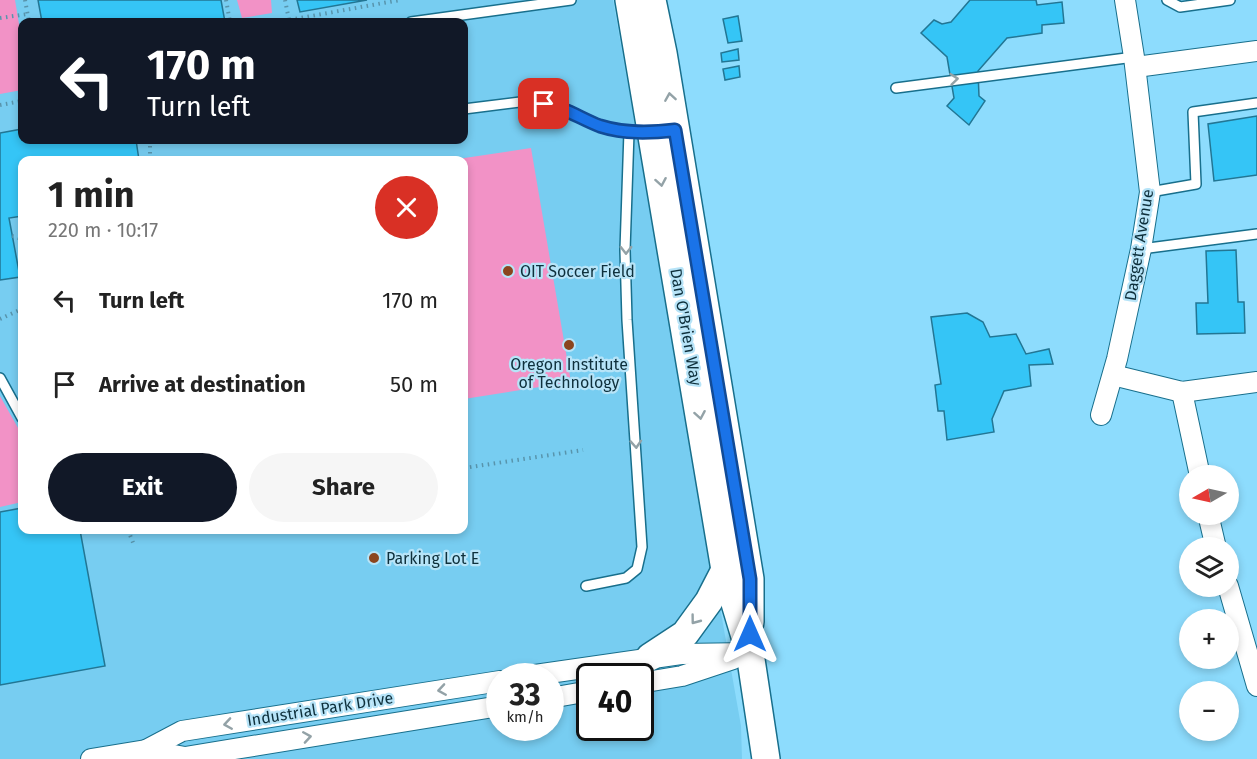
<!DOCTYPE html>
<html lang="en">
<head>
<meta charset="utf-8">
<style>
	:root { --surface:#fff; --page:#f6f6f6; --text:#222; --muted:#767676; --accent:#111827 }
	body { margin:0; font-family:"Fira Sans",sans-serif; background:var(--page); color:var(--text); height:100vh; display:flex; flex-direction:column; font-size:22px; white-space:nowrap }
	* { box-sizing:border-box; margin:0 }
	p { font-size:20px; color:var(--muted) }
	.icon { flex:none; width:33px; height:33px; fill:none; stroke:currentColor; stroke-width:2; stroke-linecap:round; stroke-linejoin:round }
	.map { position:relative; flex:1; overflow:hidden }
	.drawer { position:absolute; left:18px; top:156px; width:450px; height:378px; display:flex; flex-direction:column; background:var(--surface); border-radius:12px; box-shadow:0 3px 9px #0003 }
	.drawer>* { flex:none }
	.guide { position:absolute; left:18px; top:18px; width:450px; height:126px; border-radius:12px; box-shadow:0 3px 9px #0003; background:#111827; color:#fff; overflow:hidden }
	.needle { width:39px; rotate:261deg }
	.tools { position:absolute; left:1179px; top:465px; display:grid; gap:12px }
	.tools a { display:grid; place-items:center; width:60px; height:60px; border-radius:50%; background:var(--surface); box-shadow:0 3px 9px #0003; font-size:30px }
	.speed { position:absolute; left:486px; top:663px; display:flex; gap:12px; font-size:30px; font-weight:700; text-align:center }
	.speed>* { display:grid; place-content:center; width:78px; height:78px; border-radius:50%; background:var(--surface); box-shadow:0 3px 9px #0003; line-height:1 }
	.speed small { font-size:15px; font-weight:400 }
	.speed .limit { border:3px solid #111; border-radius:9px; background:#fff; color:#111 }
	.pin { position:absolute; display:grid; place-items:center; width:51px; height:51px; color:#fff; margin:-26px; border-radius:12px; box-shadow:0 3px 9px #0006 }
	.me { position:absolute; width:66px; margin:-33px; rotate:0deg; stroke-linejoin:round; filter:drop-shadow(0 0 4px #0008) }
	.turn { display:flex; align-items:center; gap:21px; height:126px; padding:0 30px; font-size:27px }
	.turn .icon { width:78px; height:78px; stroke-width:2.5 }
	.turn b { display:block; font-size:42px; line-height:51px }
	.round { display:grid; place-items:center; flex:none; width:63px; height:63px; border-radius:32px; background:var(--page) }
	.headline { display:flex; align-items:center; justify-content:space-between; height:102px; padding:0 30px }
	h1 { font-size:36px; font-weight:700; line-height:45px }
	.primary-button { display:flex; gap:12px; margin-top:auto; padding:12px 30px }
	.primary-button a { flex:1; height:69px; border-radius:36px; background:var(--accent); color:#fff; font-size:24px; font-weight:700; line-height:69px; text-align:center }
	.primary-button a+a { background:var(--page); color:var(--text) }
	ul { padding:0; list-style:none }
	li { display:flex; align-items:center; gap:18px; height:84px; padding:0 30px }
	li div { flex:1 }
	li b { display:block; font-size:22px }
	li em { font-style:normal }
	.map>svg:first-child { display:block }
	.built { fill:#77cdf1; fill-rule:evenodd }
	.green { fill:#f292c6 }
	.building { fill:#35c5f6; stroke:#227694; stroke-width:1.5 }
	.lines { fill:none; stroke-linecap:round; stroke-linejoin:round }
	.lane-casing { stroke:#186f8c; stroke-width:12 }
	.street-casing { stroke:#186f8c; stroke-width:22 }
	.secondary-casing { stroke:#186f8c; stroke-width:30 }
	.path { stroke:#5894ac; stroke-width:4; stroke-dasharray:1.5 4.5; stroke-linecap:butt }
	.lane { stroke:#fff; stroke-width:9 }
	.street { stroke:#fff; stroke-width:20 }
	.secondary { stroke:#fff; stroke-width:27 }
	.oneway { stroke:#93a2a7 }
	.route-casing { stroke:#114b97; stroke-width:15 }
	.route { stroke:#1a73e8; stroke-width:10 }
	.poi-dot { fill:#8b451e; stroke:#b7e4f8; stroke-width:2 }
	.labels { text-anchor:middle; dominant-baseline:central; stroke-width:4.5; stroke-linejoin:round; paint-order:stroke }
	.street-label { font-size:16px; fill:#0e303c; stroke:#b7e4f8 }
	.poi-label { font-size:16px; fill:#0e303c; stroke:#b7e4f8; text-anchor:start }
</style>
</head>
<body>
<div class="map">
<svg width="1257" height="759" viewBox="0 0 1257 759">
	<rect width="100%" height="100%" fill="#8ddcfd"/>
	<!-- built -->
	<path class="built" d="M 0,0 L 613,0 L 741,726 L 742,759 L 0,759 ZM 22,22 L 464,22 L 464,140 L 22,140 ZM 22,160 L 464,160 L 464,530 L 22,530 ZM 500,676 L 550,676 L 550,728 L 500,728 ZM 590,676 L 640,676 L 640,728 L 590,728 Z"/>
	<!-- green -->
	<g class="green">
		<path d="M 0,0 L 15,0 L 22,42 L 22,90 L 0,94 Z"/>
		<path d="M 237,0 L 271,0 L 272,13 L 242,18 Z"/>
		<path d="M 531,148 L 571,382 L 464,399 L 464,160 L 451,160 Z"/>
		<path d="M 0,396 L 22,435 L 22,502 L 0,507 Z"/>
	</g>
	<!-- building -->
	<g class="building">
		<path d="M 38,0 L 221,0 L 225,22 L 42,22 Z"/>
		<path d="M 297,0 L 367,0 L 300,12 Z"/>
		<path d="M 970,0 L 1036,0 L 1037,5 L 1062,2 L 1064,23 L 1042,25 L 1042,33 L 1007,38 L 978,71 L 979,96 L 985,101 L 969,125 L 947,106 L 954,98 L 947,57 L 921,33 L 934,20 L 942,24 L 951,22 Z"/>
		<path d="M 738,16 L 742,41 L 728,43 L 723,19 Z"/>
		<path d="M 738,49 L 739,60 L 722,62 L 721,53 Z"/>
		<path d="M 739,66 L 740,77 L 725,80 L 723,69 Z"/>
		<path d="M 1257,116 L 1257,175 L 1214,181 L 1208,124 Z"/>
		<path d="M 22,129 L 22,140 L 136,140 L 139,160 L 22,160 L 22,216 L 9,218 L 20,277 L 0,280 L 0,133 Z"/>
		<path d="M 1236,250 L 1238,302 L 1244,302 L 1245,333 L 1197,334 L 1196,303 L 1208,303 L 1206,251 Z"/>
		<path d="M 967,313 L 983,322 L 990,337 L 1016,334 L 1026,354 L 1049,349 L 1053,364 L 1029,365 L 1031,386 L 1004,391 L 992,419 L 994,432 L 947,440 L 944,411 L 938,411 L 935,385 L 941,384 L 931,317 Z"/>
		<path d="M 22,508 L 22,530 L 80,530 L 105,666 L 0,685 L 0,512 Z"/>
	</g>
	<g class="lines">
		<!-- lane casing -->
		<g class="lane-casing">
			<g id="lane">
				<path d="M 1167,0 L 1180,7 L 1230,0"/>
				<path d="M 411,22 L 571,0"/>
				<path d="M 896,88 L 1134,57"/>
				<path d="M 464,109 L 528,101 L 559,106 L 600,126 L 629,132"/>
				<path d="M 1150,192 L 1196,184 L 1193,112 L 1257,103"/>
				<path d="M 1141,249 L 1257,234"/>
				<path d="M 0,378 L 22,418"/>
				<path d="M 586,586 L 626,578 L 637,569 L 642,547 L 627,320 L 625,250 L 629,132 L 649,133"/>
			</g>
		</g>
		<!-- street casing -->
		<g class="street-casing">
			<g id="street">
				<path d="M 1136,67 L 1257,51"/>
				<path d="M 1113,375 L 1182,392 L 1257,382"/>
				<path d="M 1182,392 L 1200,476"/>
				<path d="M 1101,415 L 1117,359 L 1141,249 L 1150,192 L 1134,57 L 1125,0"/>
				<path d="M 1208,514 L 1216,548"/>
				<path d="M 1228,586 L 1257,686"/>
				<path d="M 528,676 L 681,654 L 750,653"/>
				<path d="M 640,683 L 682,676 L 733,659"/>
				<path d="M 550,698 L 590,691"/>
				<path d="M 146,750 L 182,731 L 500,681"/>
				<path d="M 91,759 L 146,750 L 185,757 L 500,706"/>
			</g>
		</g>
		<!-- secondary casing -->
		<g class="secondary-casing">
			<g id="secondary">
				<path d="M 629,0 L 725,570 L 750,653 L 766,759"/>
				<path d="M 652,0 L 663,53 L 750,579 L 750,622"/>
				<path d="M 650,657 L 685,634 L 709,601 L 725,570"/>
			</g>
		</g>
		<!-- path -->
		<g class="path">
			<path d="M 25,0 L 29,22"/>
			<path d="M 226,0 L 230,22"/>
			<path d="M 285,0 L 289,20"/>
			<path d="M 0,18 L 28,14"/>
			<path d="M 278,22 L 400,0"/>
			<path d="M 0,105 L 22,101"/>
			<path d="M 150,140 L 150,160"/>
			<path d="M 12,236 L 22,239"/>
			<path d="M 21,239 L 22,260"/>
			<path d="M 0,319 L 22,309"/>
			<path d="M 464,468 L 583,450"/>
			<path d="M 128,530 L 134,545"/>
			<path d="M 80,531 L 92,530"/>
		</g>
		<!-- lane -->
		<use href="#lane" class="lane"/>
		<!-- street -->
		<use href="#street" class="street"/>
		<!-- secondary -->
		<use href="#secondary" class="secondary"/>
	</g>
	<!-- one-way arrows -->
	<defs><path id="oneway-chevron" d="M-2-3.5L2.5 0L-2 3.5" fill="none" stroke-width="1.6" stroke-linecap="round" stroke-linejoin="round" transform="scale(1.5)"/></defs>
	<g class="oneway">
		<use href="#oneway-chevron" transform="translate(954 79) rotate(-6)"/>
		<use href="#oneway-chevron" transform="translate(670 97) rotate(-99)"/>
		<use href="#oneway-chevron" transform="translate(661 182) rotate(80)"/>
		<use href="#oneway-chevron" transform="translate(626 250) rotate(90)"/>
		<use href="#oneway-chevron" transform="translate(700 415) rotate(80)"/>
		<use href="#oneway-chevron" transform="translate(636 444) rotate(86)"/>
		<use href="#oneway-chevron" transform="translate(695 620) rotate(127)"/>
		<use href="#oneway-chevron" transform="translate(442 690) rotate(171)"/>
		<use href="#oneway-chevron" transform="translate(228 724) rotate(171)"/>
		<use href="#oneway-chevron" transform="translate(307 737) rotate(-9)"/>
	</g>
	<g class="lines">
		<!-- route casing -->
		<g class="route-casing">
			<path id="route" d="M 544,104 C 565,107 581,119 600,126 C 625,134 650,133 675,130 L 750,579 L 750,634"/>
		</g>
		<!-- route -->
		<use href="#route" class="route"/>
	</g>
	<!-- markers -->
	<g class="poi-dot">
		<circle cx="508" cy="271" r="6"/>
		<circle cx="569" cy="345" r="6"/>
		<circle cx="374" cy="558" r="6"/>
	</g>
	<g class="labels">
		<!-- street labels -->
		<g class="street-label">
			<text transform="translate(1139 245) rotate(-81)">Daggett Avenue</text>
			<text transform="translate(686 327) rotate(80)">Dan O'Brien Way</text>
			<text transform="translate(320 709) rotate(-9)">Industrial Park Drive</text>
		</g>
		<!-- poi labels -->
		<g class="poi-label">
			<text x="520" y="271">OIT Soccer Field</text>
			<text x="569" y="364" text-anchor="middle">Oregon Institute<tspan x="569" dy="18">of Technology</tspan></text>
			<text x="386" y="558">Parking Lot E</text>
		</g>
	</g>
</svg>
<div class="tools">
<a><svg class="needle" viewBox="-14 -14 28 28"><path d="M0-13l5 13h-10z" fill="#e53935"/><path d="M0 13l5-13h-10z" fill="#767676"/></svg></a>
<a><svg class="icon" aria-label="layers" viewBox="0 0 24 24"><path d="M12 4l9 5-9 5-9-5zM3 14l9 5 9-5"/></svg></a>
<a>+</a>
<a>−</a>
</div>
<div class="speed"><div>33<small>km/h</small></div><div class="limit">40</div></div>
<div class="pin" style="left:544px;top:104px;background:#d93025"><svg class="icon" aria-label="arrive" viewBox="0 0 24 24"><path d="M6 21V4h12l-3 4 3 4H6"/></svg></div>
<svg class="me" style="left:750px;top:634px" viewBox="-20 -20 40 40"><path d="M0-17L14 15 0 8-14 15z" fill="#1a73e8" stroke="#fff" stroke-width="4"/></svg>
<div class="guide">
<div class="turn"><svg class="icon" aria-label="left" viewBox="0 0 24 24"><path d="M17 20v-9H6M10 6l-5 5 5 5"/></svg><div><b>170 m</b>Turn left</div></div>
</div>
<section class="drawer">
<div class="headline"><div><h1>1 min</h1><p>220 m · 10:17</p></div><a class="round" style="background:#d93025;color:#fff"><svg class="icon" aria-label="close" viewBox="0 0 24 24"><path d="M6 6l12 12M18 6L6 18"/></svg></a></div>
<ul>
<li><svg class="icon" aria-label="left" viewBox="0 0 24 24"><path d="M17 20v-9H6M10 6l-5 5 5 5"/></svg><div><b>Turn left</b></div><em>170 m</em></li>
<li><svg class="icon" aria-label="arrive" viewBox="0 0 24 24"><path d="M6 21V4h12l-3 4 3 4H6"/></svg><div><b>Arrive at destination</b></div><em>50 m</em></li>
</ul>
<div class="primary-button"><a>Exit</a><a>Share</a></div>
</section>
</div>
</body>
</html>
